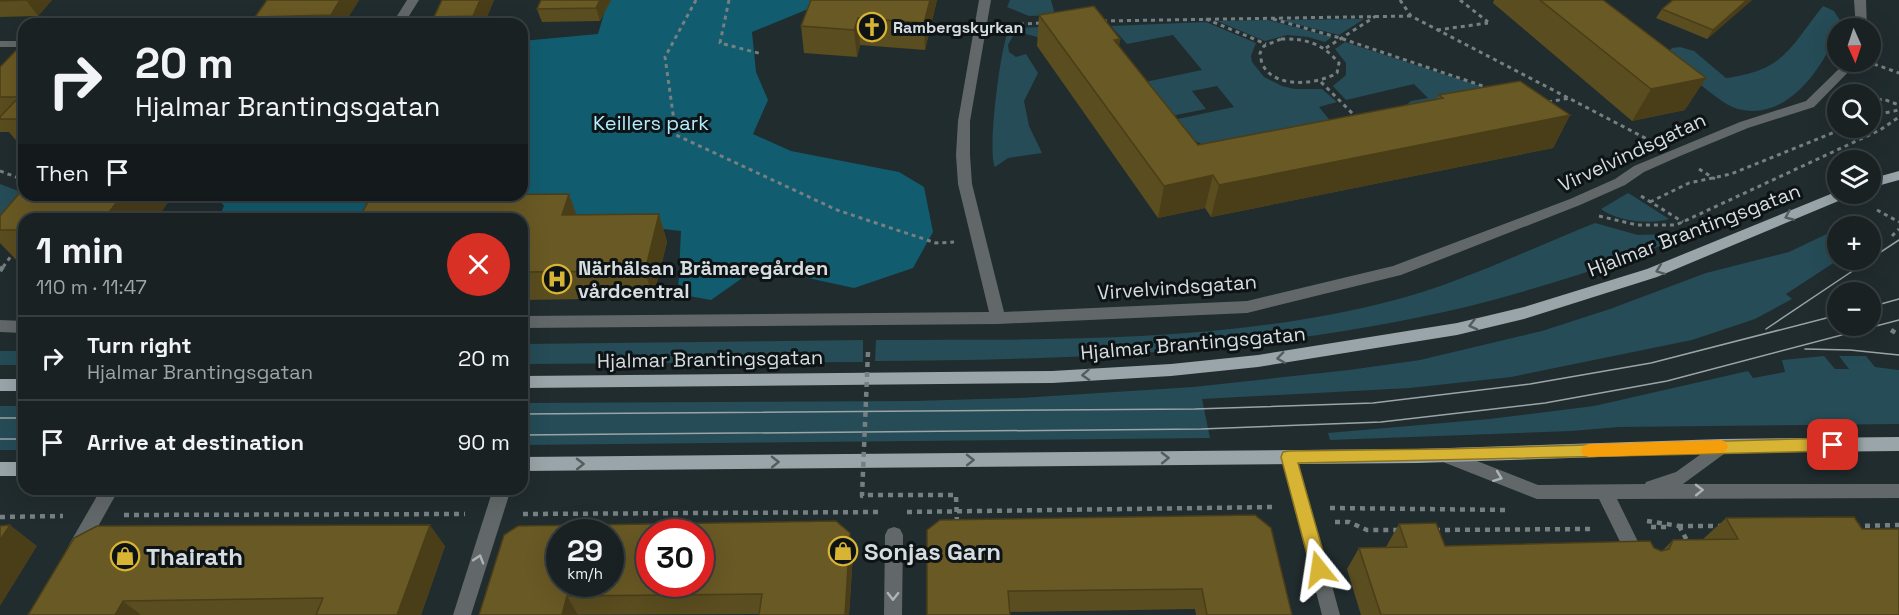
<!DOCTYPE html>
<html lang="en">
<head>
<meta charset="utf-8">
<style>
	:root { --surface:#192123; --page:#262e30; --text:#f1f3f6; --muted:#9fa3a6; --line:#373e41 }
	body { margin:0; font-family:"Space Grotesk",sans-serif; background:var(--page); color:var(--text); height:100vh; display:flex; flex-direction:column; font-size:22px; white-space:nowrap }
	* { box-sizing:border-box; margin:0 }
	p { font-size:20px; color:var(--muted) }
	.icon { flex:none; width:33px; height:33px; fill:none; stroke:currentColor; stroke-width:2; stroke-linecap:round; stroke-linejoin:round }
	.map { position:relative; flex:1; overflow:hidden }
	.drawer { position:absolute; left:18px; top:213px; width:510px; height:282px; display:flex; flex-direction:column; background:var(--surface); border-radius:18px; box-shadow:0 6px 24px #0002,0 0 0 2px var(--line) }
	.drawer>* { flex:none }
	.top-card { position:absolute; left:18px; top:18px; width:510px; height:183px; border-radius:18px; box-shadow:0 6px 24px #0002,0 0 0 2px var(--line); background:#192123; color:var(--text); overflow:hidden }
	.needle { width:39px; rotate:177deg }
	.buttons { position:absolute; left:1827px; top:18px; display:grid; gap:12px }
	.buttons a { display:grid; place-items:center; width:54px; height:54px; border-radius:50%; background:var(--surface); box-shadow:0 6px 24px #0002,0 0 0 2px var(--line); font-size:30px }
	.speed { position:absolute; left:546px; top:519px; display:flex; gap:12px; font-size:30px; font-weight:700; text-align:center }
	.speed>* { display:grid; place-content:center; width:78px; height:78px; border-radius:50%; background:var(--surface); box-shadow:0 6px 24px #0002,0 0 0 2px var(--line); line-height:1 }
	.speed small { font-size:15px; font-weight:400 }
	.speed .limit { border:9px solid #d22; background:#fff; color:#111 }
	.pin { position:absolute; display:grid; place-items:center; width:51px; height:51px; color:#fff; margin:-26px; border-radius:12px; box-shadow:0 3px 9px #0006 }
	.me { position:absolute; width:66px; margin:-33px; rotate:345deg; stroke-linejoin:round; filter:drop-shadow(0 0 4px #0008) }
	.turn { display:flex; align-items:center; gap:21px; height:126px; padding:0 18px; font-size:27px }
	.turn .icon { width:78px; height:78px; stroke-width:2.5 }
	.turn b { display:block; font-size:42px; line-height:51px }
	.then { display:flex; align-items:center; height:57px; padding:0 18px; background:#0003; gap:12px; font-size:22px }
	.round { display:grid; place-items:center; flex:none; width:63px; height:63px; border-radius:32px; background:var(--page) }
	.headline { display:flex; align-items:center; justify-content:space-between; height:102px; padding:0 18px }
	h1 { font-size:36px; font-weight:800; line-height:45px }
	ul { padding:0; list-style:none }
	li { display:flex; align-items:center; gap:18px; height:84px; padding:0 18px; border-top:2px solid var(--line) }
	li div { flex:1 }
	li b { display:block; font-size:22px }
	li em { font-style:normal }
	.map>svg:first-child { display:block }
	.green { fill:#254c57 }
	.forest { fill:#115c6f }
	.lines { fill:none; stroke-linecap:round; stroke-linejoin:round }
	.path-far1 { stroke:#767f82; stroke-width:3; stroke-dasharray:4 4; stroke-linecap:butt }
	.path { stroke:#767f82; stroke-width:4.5; stroke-dasharray:5 5; stroke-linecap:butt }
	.minor { fill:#626869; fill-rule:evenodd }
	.major { fill:#9aa5a9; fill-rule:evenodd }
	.tram { stroke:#9ca4a7; stroke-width:1.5 }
	.path-bridge { stroke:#767f82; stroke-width:4.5; stroke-dasharray:5 5; stroke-linecap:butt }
	.wall { fill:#5a4d1f }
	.shaded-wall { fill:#4a3e19 }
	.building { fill:#695924; stroke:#4a3e19; stroke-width:1.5; fill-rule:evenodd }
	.oneway { stroke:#545c5f }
	.oneway2 { stroke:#adb4b6 }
	.route { fill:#d8b434; stroke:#8c7522; stroke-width:1.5 }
	.slow { fill:#f59e0b }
	.labels { text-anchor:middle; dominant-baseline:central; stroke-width:6; stroke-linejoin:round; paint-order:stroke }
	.far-poi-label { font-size:16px; font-weight:bold; fill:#d6dde0; stroke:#0e1315; text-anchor:start }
	.park-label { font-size:20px; fill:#b3ecfe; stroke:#0e1315 }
	.street-label { font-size:20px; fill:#d6dde0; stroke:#0e1315 }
	.poi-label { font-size:20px; font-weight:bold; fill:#d6dde0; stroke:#0e1315; text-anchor:start }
	.near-poi-label { font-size:24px; font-weight:bold; fill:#d6dde0; stroke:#0e1315; text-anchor:start }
</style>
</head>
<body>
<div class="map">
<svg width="1899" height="615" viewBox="0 0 1899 615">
	<rect width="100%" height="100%" fill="#212c2f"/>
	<!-- green -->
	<g class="green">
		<path d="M 1010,0 L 1051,0 L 1055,15 L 1029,16 L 1007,7 Z"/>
		<path d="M 1823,6 L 1834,11 L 1841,22 C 1828,60 1792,119 1743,110 C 1729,108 1718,98 1707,90 C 1692,78 1677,69 1668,52 L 1672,48 L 1680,47 L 1694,51 L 1726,78 C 1784,70 1789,49 1823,6 Z"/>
		<path d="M 1364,19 L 1339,35 L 1280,20 Z"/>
		<path d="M 1268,20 L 1332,37 L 1325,42 L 1308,37 L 1287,35 L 1265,41 L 1217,21 Z"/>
		<path d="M 1206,22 L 1256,43 L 1251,56 L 1252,62 L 1264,77 L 1282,86 L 1295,89 L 1322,89 L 1337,102 L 1319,107 L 1341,134 L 1210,148 L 1193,140 L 1173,120 L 1234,107 L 1217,86 L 1192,91 L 1206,109 L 1171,116 L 1145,82 L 1202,70 L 1173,35 L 1127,44 L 1111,26 Z"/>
		<path d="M 1084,25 L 1041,38 L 1022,33 L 1013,36 L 1008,45 L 1009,52 L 1016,57 L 1026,54 L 1038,73 L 1024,101 L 1029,126 L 1042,153 L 1008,158 L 995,167 C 987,152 1000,50 1008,32 L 1018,28 Z"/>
		<path d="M 1345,42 L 1511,96 L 1408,107 L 1407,104 L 1411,101 L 1428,98 L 1414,84 L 1346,100 L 1333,86 L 1346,75 L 1346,63 L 1335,49 Z"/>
		<path d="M 0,184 L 24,193 L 24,219 L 0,223 Z"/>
		<path d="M 1628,193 L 1633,196 L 1669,219 C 1651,225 1616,221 1601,209 Z"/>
		<path d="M 1595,223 L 1638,235 L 1694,233 C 1621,262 1545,287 1470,306 C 1275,353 1074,360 875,361 L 876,340 C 1047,339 1224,344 1391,301 C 1461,283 1527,250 1595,223 Z"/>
		<path d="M 1837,229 L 1838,260 L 1786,294 L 1792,299 L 1755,319 L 1692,340 L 1511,377 L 1410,388 L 1202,399 L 1210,438 L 522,445 L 522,403 L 913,401 L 1021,398 L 1193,387 L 1349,370 L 1420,360 L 1542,331 L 1610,309 L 1706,273 L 1789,252 Z"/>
		<path d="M 863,340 L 863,362 L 522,364 L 522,344 Z"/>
		<rect x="0" y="351" width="24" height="14"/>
		<path d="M 1824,356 L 1835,369 L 1849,369 L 1839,356 L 1866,356 L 1875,367 L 1899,370 L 1899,424 L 1619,427 L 1571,431 L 1330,440 L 1328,433 L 1489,419 L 1594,406 L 1748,371 L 1753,378 L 1785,372 L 1782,360 Z"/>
		<rect x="0" y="406" width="24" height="44"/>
	</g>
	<!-- forest -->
	<path class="forest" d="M 608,0 L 830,0 L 752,32 L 756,72 L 768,100 L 753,134 L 791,151 L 899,172 L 924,187 L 933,232 L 913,268 L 854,288 L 758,267 L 711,300 L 678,294 L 681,231 L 482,208 L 364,219 L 218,219 L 224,206 L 216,195 L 522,195 L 522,41 L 598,34 Z"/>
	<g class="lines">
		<!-- path-far1 -->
		<g class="path-far1">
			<path d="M 696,0 L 665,57 L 676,135 L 837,210 L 936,243 L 954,242"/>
			<path d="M 729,0 L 720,43 L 762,54"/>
			<path d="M 1400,0 L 1411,16 L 1649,140"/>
			<path d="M 1460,0 L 1488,22"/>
			<path d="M 1206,19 L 1266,44"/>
			<path d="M 1273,19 L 1340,38 L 1489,88"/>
			<path d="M 1103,21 L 1411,16"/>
			<path d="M 1004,25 L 1041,23"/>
			<path d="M 1437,30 L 1488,23"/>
			<path d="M 1281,39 C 1306,38 1323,44 1339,63 L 1337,73 C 1319,84 1277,89 1264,67 C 1261,64 1261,57 1260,53 L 1264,46 Z"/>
			<path d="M 1326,48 L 1376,16"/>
			<path d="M 1874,64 L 1899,73"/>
			<path d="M 1321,82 L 1357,118"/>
			<path d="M 1548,102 L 1570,98"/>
			<path d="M 1870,102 L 1883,99 L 1899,105"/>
			<path d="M 1870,116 L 1899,110"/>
			<path d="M 1699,169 L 1715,179"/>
			<path d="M 0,171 L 24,180"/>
			<path d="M 1641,196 L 1683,222"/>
			<path d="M 1650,202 L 1689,183 L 1731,174 L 1845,128"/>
			<path d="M 1877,210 L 1899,222"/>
			<path d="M 1599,216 L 1637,225 L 1676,225 L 1880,130 L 1899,117"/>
			<path d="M 1892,236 L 1899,229"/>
			<path d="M 3,267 L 14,252"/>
		</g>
		<!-- path -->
		<g class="path">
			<path d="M 0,271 L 4,265"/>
			<path d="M 1891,330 L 1899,335"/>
			<path d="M 868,495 L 956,495 L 957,523"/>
			<path d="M 1330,508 L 1509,510"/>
			<path d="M 907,512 L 1275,507"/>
			<path d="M 523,514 L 882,512"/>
			<path d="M 124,515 L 465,514"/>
			<path d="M 0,517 L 63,516"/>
			<path d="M 1647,521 L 1679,526"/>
			<path d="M 1335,522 L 1349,522 L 1367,530 L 1400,530"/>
			<path d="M 1678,526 L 1721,526"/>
			<path d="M 1679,526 L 1689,544"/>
			<path d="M 1855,526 L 1899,525"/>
			<path d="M 1651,527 L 1670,527"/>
			<path d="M 1435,530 L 1592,529"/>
		</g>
		<!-- minor -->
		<g class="minor">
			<path d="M 407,0 L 419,0 L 404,24 L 392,24 Z"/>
			<path d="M 979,0 L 991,0 L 970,121 L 970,155 L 972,184 L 1004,312 L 1247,301 L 1393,266 L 1570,199 L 1615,179 L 1634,166 L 1740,122 L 1806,101 L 1846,62 L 1858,62 L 1814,107 L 1748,128 L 1680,156 L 1644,172 L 1625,185 L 1580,205 L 1401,275 L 1247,313 L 998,324 L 522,328 L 522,316 L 989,312 L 958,184 L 956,155 L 958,121 Z"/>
			<path d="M 1854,0 L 1866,0 L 1867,28 L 1856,28 Z"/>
			<rect x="0" y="41" width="24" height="6"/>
			<path d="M 0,320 L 24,321 L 24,333 L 0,332 Z"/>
			<path d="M 1722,439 L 1728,441 L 1730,446 L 1728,451 L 1683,484 L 1899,484 L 1899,498 L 1617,499 L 1646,558 L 1643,564 L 1637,566 L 1631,564 L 1599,499 L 1537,499 L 1438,460 L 1436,455 L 1438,450 L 1444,448 L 1538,485 L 1645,484 L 1646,482 L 1676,472 Z"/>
			<path d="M 1289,450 L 1295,452 L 1297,457 L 1340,615 L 1322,615 L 1281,457 L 1283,452 Z"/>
			<path d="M 101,489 L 119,489 L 82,555 L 76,557 L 70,555 L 67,549 L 70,543 Z"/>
			<path d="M 493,489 L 511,489 L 471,615 L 453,615 Z"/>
			<path d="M 894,527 L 900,529 L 903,535 L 902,615 L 884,615 L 885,535 L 888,529 Z"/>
		</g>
		<!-- major -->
		<g class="major">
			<path d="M 1899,171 L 1899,180 L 1870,188 L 1870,179 Z"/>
			<path d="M 1838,191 L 1838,194 L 1850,194 L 1848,197 L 1657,277 L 1524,319 L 1457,335 L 1258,367 L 1171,376 L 1052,383 L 522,388 L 522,376 L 1052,371 L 1171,364 L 1258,355 L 1457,323 L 1524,307 L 1647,269 Z"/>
			<rect x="0" y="379" width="24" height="12"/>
			<path d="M 1899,437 L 1899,451 L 1722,453 L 1418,463 L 522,471 L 522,457 L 1418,449 L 1722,439 Z"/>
			<rect x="0" y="462" width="24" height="14"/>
		</g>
		<!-- tram -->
		<g class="tram">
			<path d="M 1870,259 L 1899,240"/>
			<path d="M 1870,307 L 1899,299"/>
			<path d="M 1766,329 L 1869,260"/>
			<path d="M 1805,349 L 1850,350 L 1899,355"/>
			<path d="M 522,414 L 1195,409 L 1373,403 L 1530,384 L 1651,363 L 1838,315"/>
			<path d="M 0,418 L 24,418"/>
			<path d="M 522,435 L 1201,429 L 1381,422 L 1545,403 L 1667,381 L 1899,320"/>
			<path d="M 0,439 L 24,439"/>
		</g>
		<!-- path-bridge -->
		<path class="path-bridge" d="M 868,352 L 862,496 L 868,495"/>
	</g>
	<!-- wall -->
	<g class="wall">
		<path d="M 0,0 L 52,0 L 38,16 L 0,17 Z"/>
		<path d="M 267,0 L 359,0 L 344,24 L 259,24 L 255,17 Z"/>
		<path d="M 494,0 L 484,24 L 437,24 L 434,17 Z"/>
		<path d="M 611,0 L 600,21 L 542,22 L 537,9 Z"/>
		<path d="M 937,0 L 925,50 L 860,45 L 857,57 L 804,53 L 801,26 Z"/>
		<path d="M 1494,0 L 1603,0 L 1685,110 L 1632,121 L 1493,3 Z"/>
		<path d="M 1752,0 L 1707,39 L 1656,18 L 1662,9 Z"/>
		<path d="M 1039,15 L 1120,39 L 1119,46 L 1198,145 L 1437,99 L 1439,95 L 1570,115 L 1553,148 L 1211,217 L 1205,208 L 1158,218 L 1037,46 Z"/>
		<path d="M 24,42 L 24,150 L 9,132 L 0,132 L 0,67 Z"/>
		<path d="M 659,214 L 667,242 L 653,298 L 522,300 L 522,219 L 577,215 Z"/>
		<path d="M 0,216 L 24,219 L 24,268 L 0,243 Z"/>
		<path d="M 1726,518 L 1862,529 L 1899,615 L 1361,615 L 1347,569 L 1359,548 L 1386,547 L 1399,524 L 1445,546 L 1654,548 L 1661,551 L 1663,550 L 1673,540 L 1702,540 Z"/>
		<path d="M 1271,528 L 1292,615 L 1196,615 L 1195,609 L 1009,612 L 927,530 Z"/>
		<path d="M 504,535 L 853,554 L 849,615 L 759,615 L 759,614 L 479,615 Z"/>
		<path d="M 445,546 L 421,615 L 28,615 Z"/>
	</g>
	<!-- shaded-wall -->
	<g class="shaded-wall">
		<path d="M 26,0 L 52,0 L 38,16 Z"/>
		<path d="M 340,0 L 359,0 L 344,24 L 336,24 L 331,15 Z"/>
		<path d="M 480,0 L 494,0 L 484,24 L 476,24 L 473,16 Z"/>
		<path d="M 600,0 L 611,0 L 600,21 L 596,8 Z"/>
		<path d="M 930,0 L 937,0 L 925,50 L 924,23 Z"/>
		<path d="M 1747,0 L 1752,0 L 1707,39 L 1713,30 Z"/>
		<path d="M 858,18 L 860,45 L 857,57 L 854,30 Z"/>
		<path d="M 1120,39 L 1116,70 L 1114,40 Z"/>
		<path d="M 1706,78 L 1685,110 L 1632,121 L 1651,89 Z"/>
		<path d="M 1570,115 L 1553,148 L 1211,217 L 1219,185 Z"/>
		<path d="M 1213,175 L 1205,208 L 1158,218 L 1164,186 Z"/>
		<path d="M 569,194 L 579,222 L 562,215 Z"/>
		<path d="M 122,195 L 173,195 L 157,219 L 104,219 Z"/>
		<path d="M 659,214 L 667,242 L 653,298 L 645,271 Z"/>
		<path d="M 10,525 L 37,546 L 0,606 L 0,540 Z"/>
		<path d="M 430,525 L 445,546 L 421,615 L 397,615 Z"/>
		<path d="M 850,533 L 853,554 L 849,615 L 845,615 Z"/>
		<path d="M 567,596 L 578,615 L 562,615 Z"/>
		<path d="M 123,601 L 141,615 L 115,615 Z"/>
	</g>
	<!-- building -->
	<g class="building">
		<path d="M 0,0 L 26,0 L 0,1 Z"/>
		<path d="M 267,0 L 340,0 L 331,15 L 255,17 Z"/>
		<path d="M 442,0 L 480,0 L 473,16 L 434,17 Z"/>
		<path d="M 541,0 L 600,0 L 596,8 L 537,9 Z"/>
		<path d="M 811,0 L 930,0 L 924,23 L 858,18 L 854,30 L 801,26 Z"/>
		<path d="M 1540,0 L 1603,0 L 1706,78 L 1651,89 Z"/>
		<path d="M 1673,0 L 1747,0 L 1713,30 L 1662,9 Z"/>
		<path d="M 1094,6 L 1120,39 L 1114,40 L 1198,145 L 1443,98 L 1439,95 L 1520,81 L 1570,115 L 1219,185 L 1213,175 L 1164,186 L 1039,15 Z"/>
		<path d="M 24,42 L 24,119 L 0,119 L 0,117 L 19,97 L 0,97 L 0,67 Z"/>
		<path d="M 24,188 L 24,195 L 122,195 L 104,219 L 24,219 L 24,230 L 0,230 L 0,216 Z"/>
		<path d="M 569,194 L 562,215 L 659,214 L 645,271 L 522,272 L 522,219 L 359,219 L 371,196 Z"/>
		<path d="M 24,256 L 24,262 L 19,263 Z"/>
		<path d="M 1255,515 L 1271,528 L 1292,615 L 1207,615 L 1202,589 L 1008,591 L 1010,615 L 927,615 L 927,530 L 940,520 Z"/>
		<path d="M 1854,517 L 1862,529 L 1899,529 L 1899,615 L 1381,615 L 1359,548 L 1407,547 L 1399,524 L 1436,523 L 1445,546 L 1650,541 L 1654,548 L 1661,551 L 1669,549 L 1673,540 L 1738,539 L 1726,518 Z"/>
		<path d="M 836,521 L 850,533 L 845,615 L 759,615 L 762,594 L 567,596 L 562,615 L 479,615 L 504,535 L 518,526 ZM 560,532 L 610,532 L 610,584 L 560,584 ZM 650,532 L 700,532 L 700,584 L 650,584 Z"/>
		<path d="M 10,525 L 0,540 L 0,526 Z"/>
		<path d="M 430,525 L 397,615 L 316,615 L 323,598 L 123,601 L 115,615 L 28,615 L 74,538 L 97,526 Z"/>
	</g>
	<!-- one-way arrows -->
	<defs><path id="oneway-chevron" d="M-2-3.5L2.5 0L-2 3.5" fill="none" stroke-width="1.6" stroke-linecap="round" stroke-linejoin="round" transform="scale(1.5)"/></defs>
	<g class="oneway">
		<use href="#oneway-chevron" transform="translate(1789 216) rotate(157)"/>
		<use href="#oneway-chevron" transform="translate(1660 270) rotate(159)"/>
		<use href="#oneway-chevron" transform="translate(1473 325) rotate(166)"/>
		<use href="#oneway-chevron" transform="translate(1281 358) rotate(172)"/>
		<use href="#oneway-chevron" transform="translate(1086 375) rotate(177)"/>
		<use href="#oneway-chevron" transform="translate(1165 458) rotate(-1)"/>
		<use href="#oneway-chevron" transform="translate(970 460) rotate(-1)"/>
		<use href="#oneway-chevron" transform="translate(775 462) rotate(-1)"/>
		<use href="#oneway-chevron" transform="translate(580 464) rotate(-1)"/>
	</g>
	<g class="oneway2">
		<use href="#oneway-chevron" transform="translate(1498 477) rotate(21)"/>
		<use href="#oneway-chevron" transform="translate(1699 490) rotate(-1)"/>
		<use href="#oneway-chevron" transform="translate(479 559) rotate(-73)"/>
		<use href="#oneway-chevron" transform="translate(893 596) rotate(91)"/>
	</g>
	<!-- route -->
	<path class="route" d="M 1833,438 L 1838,440 L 1840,445 L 1838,449 L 1833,451 L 1298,463 L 1328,569 L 1325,574 L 1319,577 L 1313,574 L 1311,569 L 1281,457 L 1283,452 L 1289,451 L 1444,449 Z"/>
	<!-- slow -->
	<path class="slow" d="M 1721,440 L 1726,442 L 1728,446 L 1726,451 L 1721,453 L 1589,457 L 1583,455 L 1581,451 L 1583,446 L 1589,444 Z"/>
	<!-- icons -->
	<defs>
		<g id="church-ring" transform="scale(1.5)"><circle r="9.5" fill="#0e1315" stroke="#d8b434" stroke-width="1.5"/><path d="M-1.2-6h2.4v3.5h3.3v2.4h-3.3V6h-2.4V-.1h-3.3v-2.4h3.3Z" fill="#d8b434"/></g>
		<g id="hospital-ring" transform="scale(1.5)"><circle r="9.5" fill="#0e1315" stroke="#d8b434" stroke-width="1.5"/><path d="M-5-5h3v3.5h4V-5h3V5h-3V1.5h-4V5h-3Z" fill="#d8b434"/></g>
		<g id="shop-ring" transform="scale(1.5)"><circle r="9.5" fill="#0e1315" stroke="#d8b434" stroke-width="1.5"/><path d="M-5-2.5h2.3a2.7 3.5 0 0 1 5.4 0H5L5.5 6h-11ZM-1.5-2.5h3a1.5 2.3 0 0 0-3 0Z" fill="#d8b434"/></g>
	</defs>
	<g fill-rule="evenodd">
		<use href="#church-ring" x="872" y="27"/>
		<use href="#hospital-ring" x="557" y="279"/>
		<use href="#shop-ring" x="843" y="551"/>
		<use href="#shop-ring" x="125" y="556"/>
	</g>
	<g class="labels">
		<!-- far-poi labels -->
		<g class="far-poi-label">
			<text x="893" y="27">Rambergskyrkan</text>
		</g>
		<!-- park labels -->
		<g class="park-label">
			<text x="651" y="123">Keillers park</text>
		</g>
		<!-- street labels -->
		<g class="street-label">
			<text transform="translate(1632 152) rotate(-25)">Virvelvindsgatan</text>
			<text transform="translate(1694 230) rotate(-21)">Hjalmar Brantingsgatan</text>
			<text transform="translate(1177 287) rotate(-4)">Virvelvindsgatan</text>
			<text transform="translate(1193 343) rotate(-5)">Hjalmar Brantingsgatan</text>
			<text transform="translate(710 359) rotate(-1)">Hjalmar Brantingsgatan</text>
		</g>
		<!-- poi labels -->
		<g class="poi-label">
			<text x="578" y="268">Närhälsan Brämaregården<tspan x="578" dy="23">vårdcentral</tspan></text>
		</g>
		<!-- near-poi labels -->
		<g class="near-poi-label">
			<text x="864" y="551">Sonjas Garn</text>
			<text x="146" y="556">Thairath</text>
		</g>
	</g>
</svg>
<div class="buttons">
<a><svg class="needle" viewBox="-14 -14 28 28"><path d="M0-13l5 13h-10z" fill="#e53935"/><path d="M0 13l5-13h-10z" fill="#9fa3a6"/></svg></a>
<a><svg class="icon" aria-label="search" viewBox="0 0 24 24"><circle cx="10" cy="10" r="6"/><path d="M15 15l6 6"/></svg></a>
<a><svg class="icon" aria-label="layers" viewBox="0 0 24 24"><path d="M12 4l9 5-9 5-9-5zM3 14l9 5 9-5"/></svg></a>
<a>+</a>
<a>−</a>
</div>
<div class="speed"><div>29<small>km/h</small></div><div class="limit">30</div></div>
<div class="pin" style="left:1833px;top:445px;background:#d93025"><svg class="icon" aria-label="arrive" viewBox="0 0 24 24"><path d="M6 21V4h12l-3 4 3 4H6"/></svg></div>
<svg class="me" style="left:1319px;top:569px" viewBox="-20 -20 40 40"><path d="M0-17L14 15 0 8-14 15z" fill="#d8b434" stroke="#fff" stroke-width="4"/></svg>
<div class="top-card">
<div class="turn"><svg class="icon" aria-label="right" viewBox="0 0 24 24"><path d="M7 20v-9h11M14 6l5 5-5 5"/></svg><div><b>20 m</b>Hjalmar Brantingsgatan</div></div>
<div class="then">Then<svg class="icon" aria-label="arrive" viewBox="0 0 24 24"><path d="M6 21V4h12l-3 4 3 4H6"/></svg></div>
</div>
<section class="drawer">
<div class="headline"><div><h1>1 min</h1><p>110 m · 11:47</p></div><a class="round" style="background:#d93025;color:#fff"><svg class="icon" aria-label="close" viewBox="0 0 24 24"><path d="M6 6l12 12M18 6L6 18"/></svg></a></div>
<ul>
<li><svg class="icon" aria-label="right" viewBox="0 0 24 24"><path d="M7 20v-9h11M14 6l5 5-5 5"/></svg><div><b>Turn right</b><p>Hjalmar Brantingsgatan</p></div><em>20 m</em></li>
<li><svg class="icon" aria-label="arrive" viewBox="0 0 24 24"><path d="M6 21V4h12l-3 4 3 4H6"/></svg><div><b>Arrive at destination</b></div><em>90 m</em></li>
</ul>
</section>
</div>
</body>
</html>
